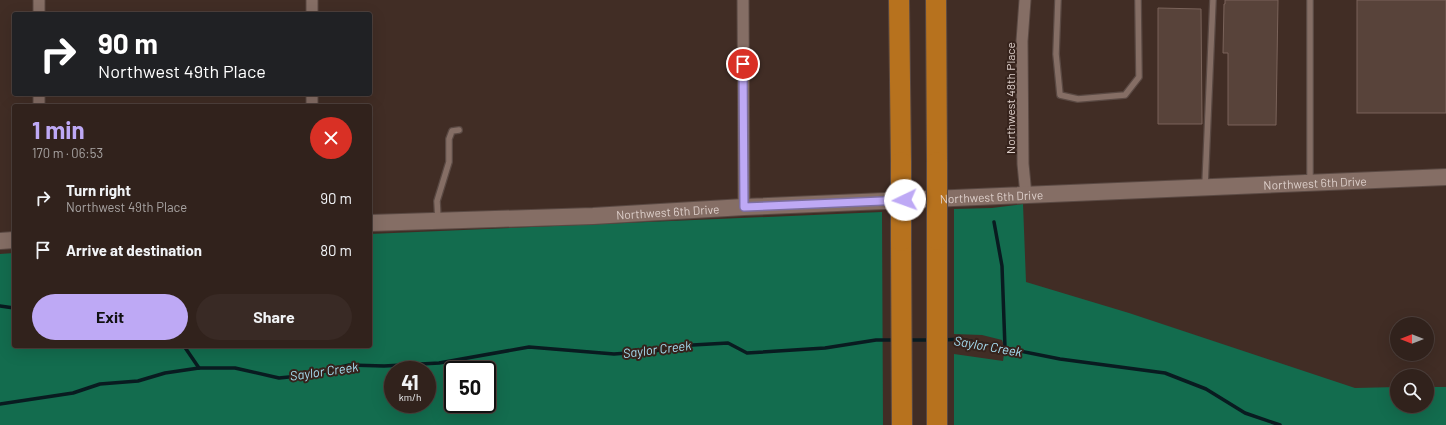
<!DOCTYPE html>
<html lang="en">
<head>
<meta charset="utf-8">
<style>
	:root { --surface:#31221c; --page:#392a25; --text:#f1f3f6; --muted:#a8a4a3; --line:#4c3f3b; --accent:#bea9f5 }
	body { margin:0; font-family:Barlow,sans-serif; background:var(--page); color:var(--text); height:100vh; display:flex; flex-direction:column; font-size:15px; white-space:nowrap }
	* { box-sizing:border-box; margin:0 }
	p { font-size:13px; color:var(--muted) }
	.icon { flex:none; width:22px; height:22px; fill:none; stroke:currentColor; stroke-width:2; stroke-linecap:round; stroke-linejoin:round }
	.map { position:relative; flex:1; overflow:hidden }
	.side { position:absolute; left:12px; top:104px; width:360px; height:244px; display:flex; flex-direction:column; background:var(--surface); border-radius:4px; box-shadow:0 4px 16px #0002,0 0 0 1px var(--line) }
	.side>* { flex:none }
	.hud { position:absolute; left:12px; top:12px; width:360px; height:84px; border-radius:4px; box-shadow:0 4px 16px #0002,0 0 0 1px var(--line); background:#202124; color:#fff; overflow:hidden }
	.needle { width:26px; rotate:270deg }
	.buttons { position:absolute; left:1390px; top:317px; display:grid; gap:8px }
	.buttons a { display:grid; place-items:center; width:44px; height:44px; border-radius:50%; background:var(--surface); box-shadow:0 4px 16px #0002,0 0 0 1px var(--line); font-size:20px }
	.speed { position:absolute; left:384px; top:361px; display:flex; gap:8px; font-size:20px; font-weight:700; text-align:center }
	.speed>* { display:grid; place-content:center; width:52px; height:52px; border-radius:50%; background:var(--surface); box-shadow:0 4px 16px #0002,0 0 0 1px var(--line); line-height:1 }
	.speed small { font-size:10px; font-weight:400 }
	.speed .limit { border:2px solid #111; border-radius:6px; background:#fff; color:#111 }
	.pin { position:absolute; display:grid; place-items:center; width:34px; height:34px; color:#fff; margin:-17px; border:2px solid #fff; border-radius:50%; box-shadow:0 1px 4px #0007 }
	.me { position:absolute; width:44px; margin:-22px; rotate:267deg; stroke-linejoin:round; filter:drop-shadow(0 0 3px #0008) }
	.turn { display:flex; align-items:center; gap:14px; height:84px; padding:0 20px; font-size:18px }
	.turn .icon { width:52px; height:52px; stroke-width:2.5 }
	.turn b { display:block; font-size:28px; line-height:34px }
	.round { display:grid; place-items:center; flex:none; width:42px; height:42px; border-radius:21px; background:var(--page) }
	.head { display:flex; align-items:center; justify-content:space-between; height:68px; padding:0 20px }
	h1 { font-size:24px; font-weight:700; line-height:30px; color:var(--accent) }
	.button { display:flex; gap:8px; margin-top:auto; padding:8px 20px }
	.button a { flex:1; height:46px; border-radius:24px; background:var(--accent); color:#111; font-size:16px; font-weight:700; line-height:46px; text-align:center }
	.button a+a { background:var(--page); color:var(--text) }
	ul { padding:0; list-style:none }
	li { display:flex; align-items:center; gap:12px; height:52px; padding:0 20px }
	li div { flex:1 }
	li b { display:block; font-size:15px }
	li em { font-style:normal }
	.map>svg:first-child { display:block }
	.green { fill:#136c4e; fill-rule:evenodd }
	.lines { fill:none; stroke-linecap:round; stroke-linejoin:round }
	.stream { stroke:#091b20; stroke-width:3.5 }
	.building { fill:#58433a; stroke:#7a635a }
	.service-casing { stroke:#5a4943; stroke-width:8 }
	.minor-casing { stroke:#5a4943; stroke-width:13 }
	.secondary-casing { stroke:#5a4943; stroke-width:18 }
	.motorway-casing { stroke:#5a4943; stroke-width:22 }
	.service { stroke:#856e65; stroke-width:5.5 }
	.minor { stroke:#856e65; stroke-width:11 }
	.secondary { stroke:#856e65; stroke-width:16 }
	.motorway { stroke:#b7721e; stroke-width:20 }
	.motorway-bridge-casing { stroke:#5a4943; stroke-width:22; stroke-linecap:butt }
	.motorway-bridge { stroke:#b7721e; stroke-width:20 }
	.route-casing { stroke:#7c6e9f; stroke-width:10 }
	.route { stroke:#bea9f5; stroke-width:7 }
	.labels { text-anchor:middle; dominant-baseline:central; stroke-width:4; stroke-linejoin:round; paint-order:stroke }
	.street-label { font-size:12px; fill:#ddcfca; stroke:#36231c }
	.water-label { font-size:13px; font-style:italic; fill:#a5ddf1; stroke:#36231c }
</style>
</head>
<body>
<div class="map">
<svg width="1446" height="425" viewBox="0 0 1446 425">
	<rect width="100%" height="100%" fill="#412d25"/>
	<!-- green -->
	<g class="green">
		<path d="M 1023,204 L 1026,282 L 1129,313 L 1355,388 L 1397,387 L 1397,406 L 1427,406 L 1427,387 L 1446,387 L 1446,425 L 954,425 L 954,354 L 1003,361 L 1005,348 L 1002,340 L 982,335 L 954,334 L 954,209 L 992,208 Z"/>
		<path d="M 882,212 L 883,425 L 0,425 L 0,254 L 14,253 L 14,346 L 370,346 L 370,234 ZM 393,370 L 427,370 L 427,404 L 393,404 ZM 453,370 L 487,370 L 487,404 L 453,404 Z"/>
	</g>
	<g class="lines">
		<!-- stream -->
		<g class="stream">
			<path d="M 994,222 L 1002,266 L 1005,348"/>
			<path d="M 0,306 L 14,308"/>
			<path d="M 908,340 L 931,340"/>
			<path d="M 944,340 L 960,339 L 1060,359 L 1165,373 L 1206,389 L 1245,413 L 1280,425"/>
			<path d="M 184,346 L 199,368"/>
			<path d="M 0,404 L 73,393 L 100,384 L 138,381 L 165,373 L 199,368 L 235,368 L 279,378 L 309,375 L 349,365 L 384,366 L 439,363 L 529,347 L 614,354 L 655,351 L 675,346 L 728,343 L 747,353 L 825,348 L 876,340 L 895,340"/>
		</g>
	</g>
	<!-- building -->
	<g class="building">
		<path d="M 1225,0 L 1278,0 L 1276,125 L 1228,125 L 1228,53 L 1223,53 L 1224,4 L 1225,4 Z"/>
		<rect x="1357" y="0" width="89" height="113"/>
		<path d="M 1158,8 L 1201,9 L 1202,124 L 1158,124 Z"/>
	</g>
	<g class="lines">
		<!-- service casing -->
		<g class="service-casing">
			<g id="service">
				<path d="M 1058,0 L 1056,54 L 1060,95 L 1078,99 L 1125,95 L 1139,77 L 1138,0"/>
				<path d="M 1310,0 L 1310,181"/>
				<path d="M 1205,185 L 1213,0"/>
				<path d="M 438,220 L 437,201 L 449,162 L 449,139 L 452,131 L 459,130"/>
			</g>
		</g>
		<!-- minor casing -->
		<g class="minor-casing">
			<g id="minor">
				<path d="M 39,0 L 39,14"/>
				<path d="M 312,0 L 312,14"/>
				<path d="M 743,0 L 744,207"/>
				<path d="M 1025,0 L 1022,41 L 1023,164 L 1026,195"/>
				<path d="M 39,94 L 39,106"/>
				<path d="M 312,94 L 312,106"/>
			</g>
		</g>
		<!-- secondary casing -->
		<g class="secondary-casing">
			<g id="secondary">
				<path id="s1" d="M 370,223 L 593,216 L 744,207 L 1446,177"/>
				<path d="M 0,241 L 14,240"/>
			</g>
		</g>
		<!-- motorway casing -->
		<g class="motorway-casing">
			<g id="motorway">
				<path d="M 899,0 L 901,162"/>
				<path d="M 936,0 L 937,162"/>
				<path d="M 937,240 L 937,425"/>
				<path d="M 901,241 L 902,425"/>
			</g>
		</g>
		<!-- service -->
		<use href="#service" class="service"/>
		<!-- minor -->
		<use href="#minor" class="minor"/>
		<!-- secondary -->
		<use href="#secondary" class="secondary"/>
		<!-- motorway -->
		<use href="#motorway" class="motorway"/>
		<!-- motorway-bridge casing -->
		<g class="motorway-bridge-casing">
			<g id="motorway-bridge">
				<path d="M 901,162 L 901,241"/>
				<path d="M 937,162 L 937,240"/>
			</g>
		</g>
		<!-- motorway-bridge -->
		<use href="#motorway-bridge" class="motorway-bridge"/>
	</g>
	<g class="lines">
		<!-- route casing -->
		<g class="route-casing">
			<path id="route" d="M 743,64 L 744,207 L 905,200"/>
		</g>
		<!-- route -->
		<use href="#route" class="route"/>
	</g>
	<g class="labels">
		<!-- street labels -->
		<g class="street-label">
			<text transform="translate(1010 98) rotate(-90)">Northwest 48th Place</text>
			<text stroke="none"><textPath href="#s1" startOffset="946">Northwest 6th Drive</textPath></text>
			<text stroke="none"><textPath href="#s1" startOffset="622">Northwest 6th Drive</textPath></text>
			<text stroke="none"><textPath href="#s1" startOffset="298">Northwest 6th Drive</textPath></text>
		</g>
		<!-- water labels -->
		<g class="water-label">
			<text transform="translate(988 346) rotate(10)">Saylor Creek</text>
			<text transform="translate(657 349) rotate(-7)">Saylor Creek</text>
			<text transform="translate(324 371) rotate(-8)">Saylor Creek</text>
		</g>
	</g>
</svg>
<div class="buttons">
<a><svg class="needle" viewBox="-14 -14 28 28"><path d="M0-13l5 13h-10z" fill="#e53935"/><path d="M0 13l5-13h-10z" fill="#a8a4a3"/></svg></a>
<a><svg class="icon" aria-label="search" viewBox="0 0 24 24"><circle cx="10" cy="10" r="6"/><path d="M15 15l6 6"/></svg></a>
</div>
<div class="speed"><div>41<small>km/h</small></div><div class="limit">50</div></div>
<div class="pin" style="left:743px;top:64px;background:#d93025"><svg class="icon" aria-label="arrive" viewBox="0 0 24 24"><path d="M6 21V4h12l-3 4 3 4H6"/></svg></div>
<svg class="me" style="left:905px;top:200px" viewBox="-20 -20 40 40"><circle r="19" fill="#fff"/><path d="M0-13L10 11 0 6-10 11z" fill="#bea9f5"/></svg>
<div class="hud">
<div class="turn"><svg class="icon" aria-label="right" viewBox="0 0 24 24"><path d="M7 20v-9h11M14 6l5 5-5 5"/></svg><div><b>90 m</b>Northwest 49th Place</div></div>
</div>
<section class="side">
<div class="head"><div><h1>1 min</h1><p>170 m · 06:53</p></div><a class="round" style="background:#d93025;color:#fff"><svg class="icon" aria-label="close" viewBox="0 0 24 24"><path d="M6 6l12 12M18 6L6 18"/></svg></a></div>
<ul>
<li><svg class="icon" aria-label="right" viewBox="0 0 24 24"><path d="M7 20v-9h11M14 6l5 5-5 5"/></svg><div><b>Turn right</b><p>Northwest 49th Place</p></div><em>90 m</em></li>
<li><svg class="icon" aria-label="arrive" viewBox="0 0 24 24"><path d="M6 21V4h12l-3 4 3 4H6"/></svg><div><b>Arrive at destination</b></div><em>80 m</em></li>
</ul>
<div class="button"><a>Exit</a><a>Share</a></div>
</section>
</div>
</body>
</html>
